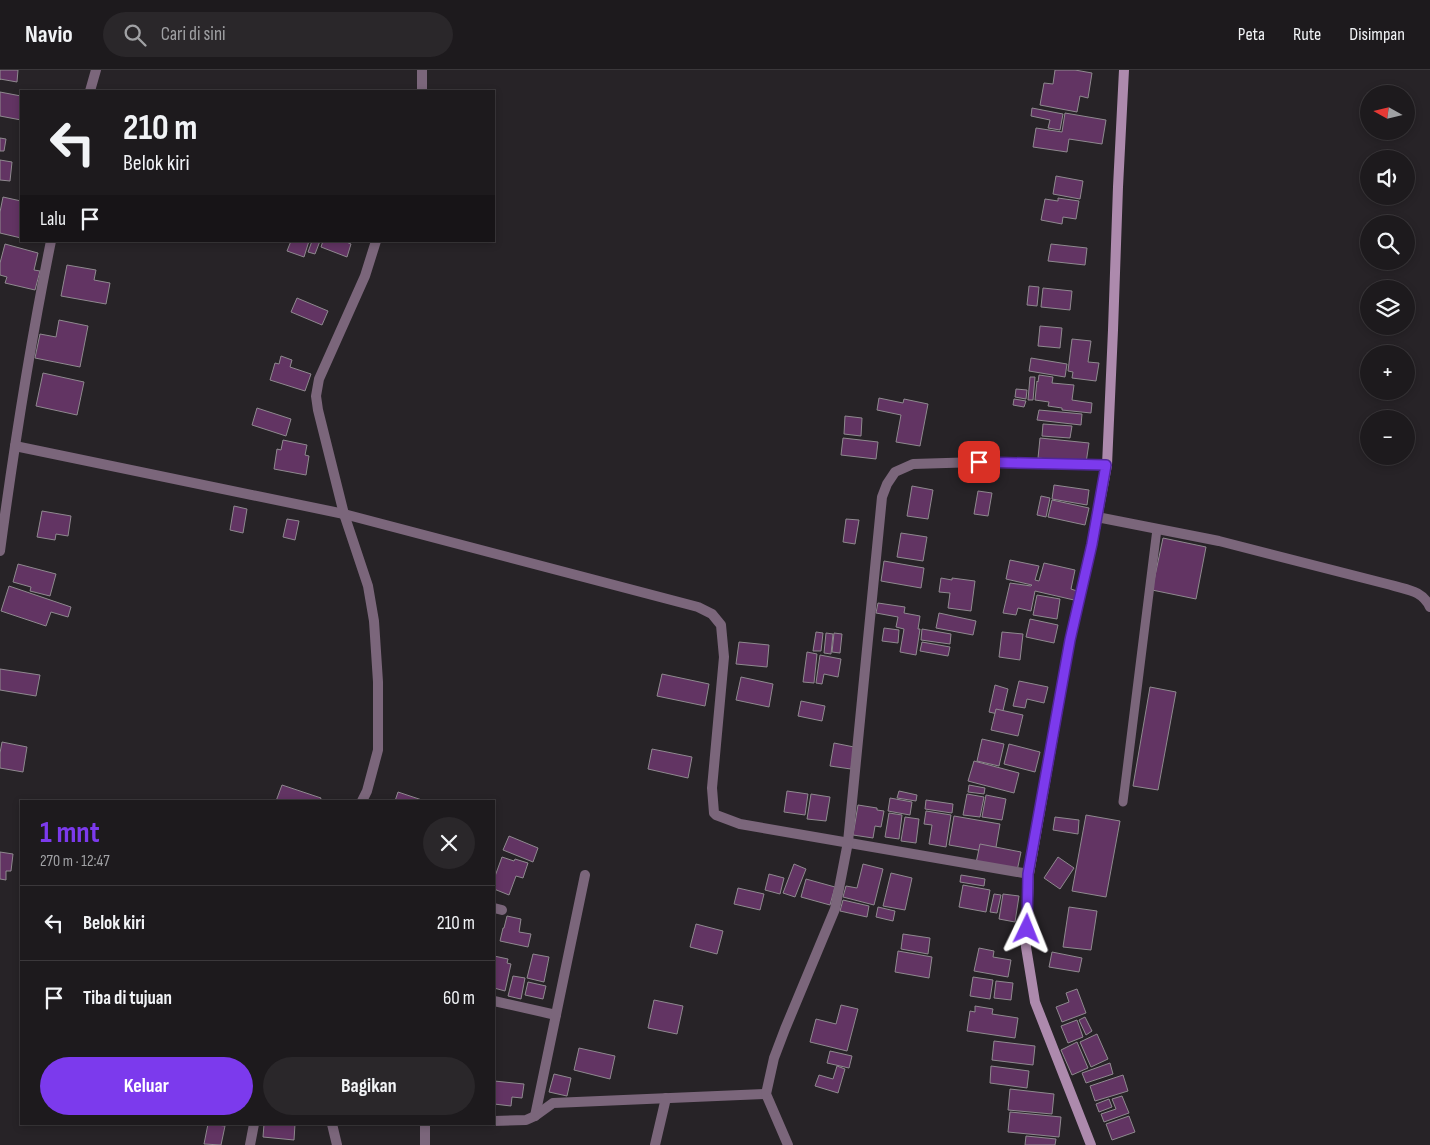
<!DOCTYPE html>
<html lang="id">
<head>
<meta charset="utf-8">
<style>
	:root { --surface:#1d1a1d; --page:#2a272a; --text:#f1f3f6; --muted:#a0a1a4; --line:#3b383b; --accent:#7c3aed }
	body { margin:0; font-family:"Sofia Sans Condensed",sans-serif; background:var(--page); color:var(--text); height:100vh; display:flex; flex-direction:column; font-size:19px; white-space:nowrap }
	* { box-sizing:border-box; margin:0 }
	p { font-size:16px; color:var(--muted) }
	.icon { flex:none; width:28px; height:28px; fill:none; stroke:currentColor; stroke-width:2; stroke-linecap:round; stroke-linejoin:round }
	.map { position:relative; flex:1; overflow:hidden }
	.side { position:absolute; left:20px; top:730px; width:475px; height:325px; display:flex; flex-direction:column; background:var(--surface); border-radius:0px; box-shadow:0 2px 8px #0003,0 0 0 1px var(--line) }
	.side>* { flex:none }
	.hud { position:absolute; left:20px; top:20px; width:475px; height:152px; border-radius:0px; box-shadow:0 2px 8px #0003,0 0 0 1px var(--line); background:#1d1a1d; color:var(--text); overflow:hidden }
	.needle { width:32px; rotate:278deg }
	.controls { position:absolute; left:1360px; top:15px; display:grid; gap:10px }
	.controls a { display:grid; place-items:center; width:55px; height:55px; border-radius:50%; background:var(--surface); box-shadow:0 2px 8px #0003,0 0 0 1px var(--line); font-size:25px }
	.pin { position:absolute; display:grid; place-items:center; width:42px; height:42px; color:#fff; margin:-21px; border-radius:10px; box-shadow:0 2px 8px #0006 }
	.me { position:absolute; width:55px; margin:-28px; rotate:2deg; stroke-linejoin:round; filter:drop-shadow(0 0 4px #0008) }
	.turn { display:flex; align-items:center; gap:18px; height:105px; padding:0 20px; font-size:22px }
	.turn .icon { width:65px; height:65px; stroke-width:2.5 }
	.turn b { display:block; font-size:35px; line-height:42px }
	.then { display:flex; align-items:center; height:48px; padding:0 20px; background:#0003; gap:10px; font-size:19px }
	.round { display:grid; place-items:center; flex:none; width:52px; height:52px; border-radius:26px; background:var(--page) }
	.head { display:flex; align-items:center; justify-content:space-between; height:85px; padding:0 20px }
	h1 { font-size:30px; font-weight:700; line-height:38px; color:var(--accent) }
	.primary-button { display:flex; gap:10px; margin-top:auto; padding:10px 20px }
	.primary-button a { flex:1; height:58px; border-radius:30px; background:var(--accent); color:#fff; font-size:20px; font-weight:700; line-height:58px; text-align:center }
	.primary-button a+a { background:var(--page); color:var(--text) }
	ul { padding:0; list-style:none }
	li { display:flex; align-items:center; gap:15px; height:75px; padding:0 20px; border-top:1px solid var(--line) }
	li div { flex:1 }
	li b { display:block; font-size:19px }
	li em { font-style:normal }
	header { display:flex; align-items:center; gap:30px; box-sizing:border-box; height:70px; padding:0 25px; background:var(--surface); border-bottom:1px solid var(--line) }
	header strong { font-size:24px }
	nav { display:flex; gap:28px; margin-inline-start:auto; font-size:18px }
	.search { width:350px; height:45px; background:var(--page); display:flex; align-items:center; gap:12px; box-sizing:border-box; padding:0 18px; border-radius:28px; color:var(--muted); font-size:19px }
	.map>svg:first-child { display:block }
	.building { fill:#623463; stroke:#8f898f }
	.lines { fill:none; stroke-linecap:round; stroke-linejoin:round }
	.lane { stroke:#7b667b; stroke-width:9 }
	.street { stroke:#7b667b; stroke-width:10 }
	.secondary { stroke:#ad8aad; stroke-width:10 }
	.route-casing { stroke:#51269a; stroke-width:12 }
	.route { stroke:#7c3aed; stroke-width:9 }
</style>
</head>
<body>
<header>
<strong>Navio</strong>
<div class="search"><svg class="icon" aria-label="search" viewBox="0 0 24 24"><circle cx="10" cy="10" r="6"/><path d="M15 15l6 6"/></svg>Cari di sini</div>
<nav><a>Peta</a><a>Rute</a><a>Disimpan</a></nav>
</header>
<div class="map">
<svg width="1430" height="1075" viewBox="0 0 1430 1075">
	<rect width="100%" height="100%" fill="#272327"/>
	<!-- building -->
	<g class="building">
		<path d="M 0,0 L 18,0 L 17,12 L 0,9 L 0,10 Z"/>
		<path d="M 1055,0 L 1075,0 L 1092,3 L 1088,28 L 1080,26 L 1077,42 L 1040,35 L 1044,13 L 1053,14 Z"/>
		<path d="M 0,22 L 21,26 L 21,50 L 0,46 Z"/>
		<path d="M 1032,38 L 1063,44 L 1060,60 L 1048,58 L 1050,50 L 1031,46 Z"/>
		<path d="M 1065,43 L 1106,50 L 1102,74 L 1069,69 L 1067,82 L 1033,77 L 1036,58 L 1062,62 Z"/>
		<path d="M 0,68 L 6,69 L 4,81 L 0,81 Z"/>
		<path d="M 0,90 L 12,92 L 10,111 L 0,110 Z"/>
		<path d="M 1056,106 L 1083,111 L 1080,129 L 1053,124 Z"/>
		<path d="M 3,127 L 21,131 L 21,168 L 0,163 L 0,142 Z"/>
		<path d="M 1058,128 L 1079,131 L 1076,149 L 1063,147 L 1062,154 L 1041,150 L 1045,129 L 1058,131 Z"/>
		<path d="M 291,171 L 309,171 L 304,187 L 287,181 Z"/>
		<path d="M 312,171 L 320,171 L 315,184 L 308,182 Z"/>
		<path d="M 323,171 L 344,171 L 351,174 L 347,187 L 321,177 Z"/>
		<path d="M 5,174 L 38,183 L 34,200 L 40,201 L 35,220 L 5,213 L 7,207 L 0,205 L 0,193 Z"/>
		<path d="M 1051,174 L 1087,178 L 1085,195 L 1048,191 Z"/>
		<path d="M 67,195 L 96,200 L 94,210 L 110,213 L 106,234 L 61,226 Z"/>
		<path d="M 1029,216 L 1039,217 L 1037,236 L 1027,235 Z"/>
		<path d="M 1043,218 L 1072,221 L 1070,240 L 1041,237 Z"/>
		<path d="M 297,228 L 328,241 L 322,255 L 291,242 Z"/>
		<path d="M 59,250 L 88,256 L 80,297 L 35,288 L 40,264 L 56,267 Z"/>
		<path d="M 1040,256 L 1062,258 L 1060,278 L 1038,276 Z"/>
		<path d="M 1072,269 L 1091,271 L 1088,292 L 1099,293 L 1096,311 L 1072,308 L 1073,302 L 1068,301 Z"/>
		<path d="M 281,286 L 292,290 L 290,297 L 311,304 L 305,321 L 270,310 L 275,293 L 279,294 Z"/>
		<path d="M 1031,288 L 1067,294 L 1065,307 L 1029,301 Z"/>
		<path d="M 43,303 L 84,312 L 77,345 L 36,336 Z"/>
		<path d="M 1039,305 L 1053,307 L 1052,313 L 1074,315 L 1072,330 L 1092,333 L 1091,343 L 1062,340 L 1062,338 L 1048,336 L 1049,332 L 1035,330 L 1037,311 L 1038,312 Z"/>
		<path d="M 1030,307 L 1035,307 L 1033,330 L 1028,330 Z"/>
		<path d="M 1016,319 L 1027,320 L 1026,329 L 1015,327 Z"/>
		<path d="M 879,328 L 903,333 L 904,329 L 928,334 L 920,376 L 896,372 L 901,345 L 877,340 Z"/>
		<path d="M 1014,329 L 1026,331 L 1024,337 L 1013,335 Z"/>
		<path d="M 257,338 L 291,349 L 286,366 L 252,355 Z"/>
		<path d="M 1039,340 L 1082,344 L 1081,355 L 1037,350 Z"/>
		<path d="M 845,346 L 862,348 L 861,366 L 844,364 Z"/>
		<path d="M 1043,354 L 1072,356 L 1070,368 L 1042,366 Z"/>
		<path d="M 843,368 L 878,372 L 876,389 L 841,385 Z"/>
		<path d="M 1040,368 L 1089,373 L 1086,393 L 1038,388 Z"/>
		<path d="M 283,370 L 307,375 L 305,385 L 309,386 L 306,405 L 274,399 L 277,379 L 281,380 Z"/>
		<path d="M 1054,415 L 1089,420 L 1087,435 L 1052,429 Z"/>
		<path d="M 912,416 L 933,420 L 928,449 L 907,446 Z"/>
		<path d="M 978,421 L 992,423 L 988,446 L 974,444 Z"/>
		<path d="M 1041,426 L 1050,428 L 1046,447 L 1037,445 Z"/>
		<path d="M 1052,430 L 1089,438 L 1085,455 L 1048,447 Z"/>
		<path d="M 234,436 L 247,439 L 243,463 L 230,460 Z"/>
		<path d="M 42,441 L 71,446 L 68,466 L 56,464 L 55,470 L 37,467 Z"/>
		<path d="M 287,449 L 299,451 L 295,470 L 283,467 Z"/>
		<path d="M 846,449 L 859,450 L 855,474 L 843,472 Z"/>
		<path d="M 901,463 L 927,467 L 923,491 L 897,487 Z"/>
		<path d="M 1163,468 L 1206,477 L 1196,529 L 1152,520 Z"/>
		<path d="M 1010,490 L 1039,496 L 1035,510 L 1039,511 L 1044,493 L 1075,500 L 1071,519 L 1077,521 L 1074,530 L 1035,521 L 1031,541 L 1018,538 L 1016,545 L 1003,543 L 1010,513 L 1031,516 L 1032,515 L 1006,509 Z"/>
		<path d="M 884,491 L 924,498 L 921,518 L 881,511 Z"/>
		<path d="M 18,494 L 56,504 L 50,526 L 30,521 L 31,517 L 13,512 Z"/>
		<path d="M 941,508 L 952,510 L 952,508 L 975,511 L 971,541 L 948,538 L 950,523 L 939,522 Z"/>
		<path d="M 9,516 L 71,537 L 68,547 L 51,542 L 46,556 L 1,541 Z"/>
		<path d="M 1037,525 L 1060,529 L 1057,549 L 1033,545 Z"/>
		<path d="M 878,533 L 905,537 L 904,543 L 920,546 L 918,559 L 920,559 L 916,585 L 900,582 L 904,559 L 896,557 L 898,547 L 876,543 Z"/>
		<path d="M 939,543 L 976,551 L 973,565 L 936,558 Z"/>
		<path d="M 1030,549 L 1058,555 L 1054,573 L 1026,567 Z"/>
		<path d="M 884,558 L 899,560 L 898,573 L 882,571 Z"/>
		<path d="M 922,559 L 951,564 L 950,574 L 921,570 Z"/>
		<path d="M 816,562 L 823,563 L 821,581 L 813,581 Z"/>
		<path d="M 1002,562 L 1023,564 L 1020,590 L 999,587 Z"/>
		<path d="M 826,563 L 833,564 L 831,584 L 824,583 Z"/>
		<path d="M 834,563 L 842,564 L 840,583 L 832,582 Z"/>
		<path d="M 739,572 L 769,575 L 767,597 L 736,594 Z"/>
		<path d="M 922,572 L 950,577 L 948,586 L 920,581 Z"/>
		<path d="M 807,582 L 817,584 L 814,613 L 803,612 Z"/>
		<path d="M 820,585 L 841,589 L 838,607 L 824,604 L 822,614 L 816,613 Z"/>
		<path d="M 0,599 L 40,605 L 36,626 L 0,620 Z"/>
		<path d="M 662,604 L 709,614 L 705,636 L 657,626 Z"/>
		<path d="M 741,607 L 773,614 L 769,637 L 736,630 Z"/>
		<path d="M 1019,611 L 1048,617 L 1044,633 L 1027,629 L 1025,638 L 1013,636 Z"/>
		<path d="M 995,615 L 1008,619 L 1002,645 L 989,642 Z"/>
		<path d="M 1150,617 L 1176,622 L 1158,720 L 1133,716 Z"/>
		<path d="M 801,631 L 825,636 L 822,651 L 798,646 Z"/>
		<path d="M 996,639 L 1023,645 L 1018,666 L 991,660 Z"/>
		<path d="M 982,669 L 1004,674 L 999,696 L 977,691 Z"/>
		<path d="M 2,672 L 27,677 L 23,702 L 0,698 L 0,683 Z"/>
		<path d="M 834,673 L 854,677 L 851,699 L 830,696 Z"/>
		<path d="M 1009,674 L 1040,682 L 1035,702 L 1004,694 Z"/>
		<path d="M 652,679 L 692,687 L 688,708 L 648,699 Z"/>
		<path d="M 974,691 L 1019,703 L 1014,723 L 968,711 Z"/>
		<path d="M 282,715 L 321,728 L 320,731 L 276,731 Z"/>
		<path d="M 969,715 L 985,718 L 984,724 L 968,722 Z"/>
		<path d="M 787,721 L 808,724 L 805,745 L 784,742 Z"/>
		<path d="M 899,721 L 917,725 L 916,731 L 897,728 Z"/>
		<path d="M 398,722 L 425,731 L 395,731 Z"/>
		<path d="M 811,724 L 830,727 L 826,751 L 807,749 Z"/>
		<path d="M 967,724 L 984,727 L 980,747 L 963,745 Z"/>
		<path d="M 986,725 L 1006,729 L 1002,750 L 982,747 Z"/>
		<path d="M 890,728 L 912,732 L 910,745 L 888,741 Z"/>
		<path d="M 926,730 L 953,734 L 952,743 L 925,739 Z"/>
		<path d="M 858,735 L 877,738 L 877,740 L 884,741 L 881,757 L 875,756 L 873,768 L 853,765 Z"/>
		<path d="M 926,741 L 951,745 L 946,777 L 929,774 L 932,755 L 924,754 Z"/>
		<path d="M 889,743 L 902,745 L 899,769 L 885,767 Z"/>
		<path d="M 1086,745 L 1120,751 L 1106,827 L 1072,821 Z"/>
		<path d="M 954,746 L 1000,754 L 995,783 L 949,775 Z"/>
		<path d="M 905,747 L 919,749 L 916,773 L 901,771 Z"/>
		<path d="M 1055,747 L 1079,750 L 1078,764 L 1053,760 Z"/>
		<path d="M 509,766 L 538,778 L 533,792 L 503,780 Z"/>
		<path d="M 980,774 L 1021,782 L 1017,801 L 976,793 Z"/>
		<path d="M 0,782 L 13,784 L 11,801 L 6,801 L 6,810 L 0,809 Z"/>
		<path d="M 502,787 L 514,791 L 515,789 L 528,793 L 523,808 L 516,806 L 509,825 L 494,819 L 494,809 Z"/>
		<path d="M 1058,787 L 1074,798 L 1060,819 L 1044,808 Z"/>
		<path d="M 794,794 L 806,799 L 795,827 L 783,823 Z"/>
		<path d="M 863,794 L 883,799 L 874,835 L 843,827 L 846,816 L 857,818 Z"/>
		<path d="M 891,803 L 912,808 L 905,840 L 883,836 Z"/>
		<path d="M 769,804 L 784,808 L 780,824 L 765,820 Z"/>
		<path d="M 961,805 L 985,809 L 984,816 L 960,812 Z"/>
		<path d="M 806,809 L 835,817 L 830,835 L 801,827 Z"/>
		<path d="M 963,815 L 990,820 L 986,842 L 959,837 Z"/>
		<path d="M 738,818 L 764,824 L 760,840 L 734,834 Z"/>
		<path d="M 994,824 L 1001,825 L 997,843 L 990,842 Z"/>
		<path d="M 1003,824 L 1019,826 L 1015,852 L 999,849 Z"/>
		<path d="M 843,830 L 869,836 L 867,847 L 840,841 Z"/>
		<path d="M 878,837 L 895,841 L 893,851 L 876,847 Z"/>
		<path d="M 1069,837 L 1097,841 L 1091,880 L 1063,877 Z"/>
		<path d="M 507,846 L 521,849 L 519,862 L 531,864 L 528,877 L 500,871 L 503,858 L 504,858 Z"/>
		<path d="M 696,854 L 723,861 L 717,884 L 690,877 Z"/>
		<path d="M 903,864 L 930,868 L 928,884 L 901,879 Z"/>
		<path d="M 979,878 L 994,881 L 993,887 L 1011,890 L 1008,907 L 974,901 Z"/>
		<path d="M 898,881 L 932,887 L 929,908 L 895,902 Z"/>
		<path d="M 1052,882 L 1082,888 L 1079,902 L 1049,897 Z"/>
		<path d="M 533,884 L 549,887 L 544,912 L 527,908 Z"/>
		<path d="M 494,886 L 508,889 L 507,893 L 511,894 L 505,921 L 494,918 L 495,900 L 494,900 Z"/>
		<path d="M 513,906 L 525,908 L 521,929 L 508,926 Z"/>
		<path d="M 973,907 L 993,910 L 990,929 L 970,926 Z"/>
		<path d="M 996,911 L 1013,913 L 1011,930 L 994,928 Z"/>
		<path d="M 528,912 L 546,916 L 543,929 L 525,925 Z"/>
		<path d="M 1077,919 L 1086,943 L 1062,952 L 1056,937 L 1069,932 L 1066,923 Z"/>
		<path d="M 654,930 L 683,936 L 677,964 L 648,958 Z"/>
		<path d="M 841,935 L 858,939 L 847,981 L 810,972 L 816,949 L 836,954 Z"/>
		<path d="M 975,936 L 993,939 L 992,944 L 1018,948 L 1015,968 L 967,961 L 970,941 L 975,942 Z"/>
		<path d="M 1085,947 L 1092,961 L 1086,965 L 1079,950 Z"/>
		<path d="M 1077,950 L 1083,967 L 1068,973 L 1061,956 Z"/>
		<path d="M 1097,964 L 1108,989 L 1091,997 L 1080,972 Z"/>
		<path d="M 994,971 L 1035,976 L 1033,995 L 992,990 Z"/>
		<path d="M 1077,972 L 1088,998 L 1072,1005 L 1061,980 Z"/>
		<path d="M 579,978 L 615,986 L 610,1009 L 574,1000 Z"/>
		<path d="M 830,981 L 852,986 L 849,998 L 827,993 Z"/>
		<path d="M 1110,993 L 1113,1004 L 1086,1013 L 1082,1003 Z"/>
		<path d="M 837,996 L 845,999 L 838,1023 L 815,1016 L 819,1005 L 833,1009 Z"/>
		<path d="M 991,996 L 1029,1001 L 1027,1018 L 990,1013 Z"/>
		<path d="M 554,1004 L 571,1008 L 567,1026 L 549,1022 Z"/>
		<path d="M 1123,1005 L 1128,1021 L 1095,1031 L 1090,1016 Z"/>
		<path d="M 494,1011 L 524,1014 L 522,1028 L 512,1027 L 511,1036 L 494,1034 Z"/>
		<path d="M 1010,1019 L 1054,1024 L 1052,1044 L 1008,1040 Z"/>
		<path d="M 1122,1026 L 1129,1043 L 1104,1052 L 1101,1044 L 1116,1039 L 1112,1029 Z"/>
		<path d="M 1109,1029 L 1112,1037 L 1099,1042 L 1096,1034 Z"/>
		<path d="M 1010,1042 L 1061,1047 L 1059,1067 L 1008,1062 Z"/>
		<path d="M 1129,1046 L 1135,1062 L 1112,1070 L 1106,1054 Z"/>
		<path d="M 208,1054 L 225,1056 L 221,1075 L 204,1074 Z"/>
		<path d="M 264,1054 L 295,1054 L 294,1070 L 263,1067 Z"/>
		<path d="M 1026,1066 L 1056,1069 L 1055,1075 L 1025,1075 Z"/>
	</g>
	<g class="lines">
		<!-- lane -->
		<path class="lane" d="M 1123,732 L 1157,459"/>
		<!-- street -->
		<g class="street">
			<path d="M 90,21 L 96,0"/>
			<path d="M 422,21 L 422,0"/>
			<path d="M 15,376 L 344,444 L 698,537 L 712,544 L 721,555 L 724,587 L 712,718 L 714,743 L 716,745 L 740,754 L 1029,804"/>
			<path d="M 1097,447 L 1219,471 L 1391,515 C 1407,520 1422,520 1430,537"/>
			<path d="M 0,481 C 14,377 30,274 51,171"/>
			<path d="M 362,731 L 367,721 L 378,680 L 378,612 L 374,551 L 368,516 L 344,444 L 318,340 L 316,326 L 319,309 L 365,206 L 376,171"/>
			<path d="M 494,838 L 502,840"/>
			<path d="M 494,931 L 556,945"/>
			<path d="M 535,1046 L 585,805"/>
			<path d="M 494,1051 L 526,1050 L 535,1046 L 553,1033 L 766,1024"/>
			<path d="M 332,1054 L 337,1075"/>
			<path d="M 250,1075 L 254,1054"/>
			<path d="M 425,1075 L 425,1054"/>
			<path d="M 655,1075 L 666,1028"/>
			<path d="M 788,1075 L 766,1024 L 774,988 L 785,959 L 835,839 L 848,772 L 882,427 L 887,414 L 895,402 L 913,394 L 979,392 L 1107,395"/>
		</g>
		<!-- secondary -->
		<path class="secondary" d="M 1091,1075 L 1035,932 L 1026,877 L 1029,804 L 1070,570 L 1092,475 L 1107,395 L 1113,260 L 1118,117 L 1124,0"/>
	</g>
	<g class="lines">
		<!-- route casing -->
		<g class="route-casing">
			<path id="route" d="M 979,392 L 1106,395 L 1092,474 L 1070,570 L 1028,804 L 1027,859"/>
		</g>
		<!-- route -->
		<use href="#route" class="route"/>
	</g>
</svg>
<div class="controls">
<a><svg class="needle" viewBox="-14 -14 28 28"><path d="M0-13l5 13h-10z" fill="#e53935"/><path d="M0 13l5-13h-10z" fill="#a0a1a4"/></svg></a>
<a><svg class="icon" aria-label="sound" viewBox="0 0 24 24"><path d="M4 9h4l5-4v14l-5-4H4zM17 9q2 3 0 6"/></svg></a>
<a><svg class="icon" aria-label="search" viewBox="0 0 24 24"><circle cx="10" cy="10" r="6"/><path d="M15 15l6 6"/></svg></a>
<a><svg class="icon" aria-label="layers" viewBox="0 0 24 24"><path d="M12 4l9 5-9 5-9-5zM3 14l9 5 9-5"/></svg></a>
<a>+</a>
<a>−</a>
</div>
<div class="pin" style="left:979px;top:392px;background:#d93025"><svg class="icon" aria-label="arrive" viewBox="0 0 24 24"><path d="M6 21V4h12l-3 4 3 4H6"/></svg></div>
<svg class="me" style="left:1027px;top:859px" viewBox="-20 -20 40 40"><path d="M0-17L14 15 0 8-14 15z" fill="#7c3aed" stroke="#fff" stroke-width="4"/></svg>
<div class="hud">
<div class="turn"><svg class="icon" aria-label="left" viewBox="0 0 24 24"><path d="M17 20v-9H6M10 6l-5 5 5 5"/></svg><div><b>210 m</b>Belok kiri</div></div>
<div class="then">Lalu<svg class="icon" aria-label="arrive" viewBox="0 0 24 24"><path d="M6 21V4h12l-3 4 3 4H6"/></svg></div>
</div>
<section class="side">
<div class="head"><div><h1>1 mnt</h1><p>270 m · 12:47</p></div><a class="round"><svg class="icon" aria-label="close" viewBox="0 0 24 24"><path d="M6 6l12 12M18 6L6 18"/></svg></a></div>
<ul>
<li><svg class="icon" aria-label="left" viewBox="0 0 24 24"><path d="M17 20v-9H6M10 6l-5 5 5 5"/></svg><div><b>Belok kiri</b></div><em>210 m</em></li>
<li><svg class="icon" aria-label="arrive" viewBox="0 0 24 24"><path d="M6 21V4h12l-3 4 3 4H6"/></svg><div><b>Tiba di tujuan</b></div><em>60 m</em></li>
</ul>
<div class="primary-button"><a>Keluar</a><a>Bagikan</a></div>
</section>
</div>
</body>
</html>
